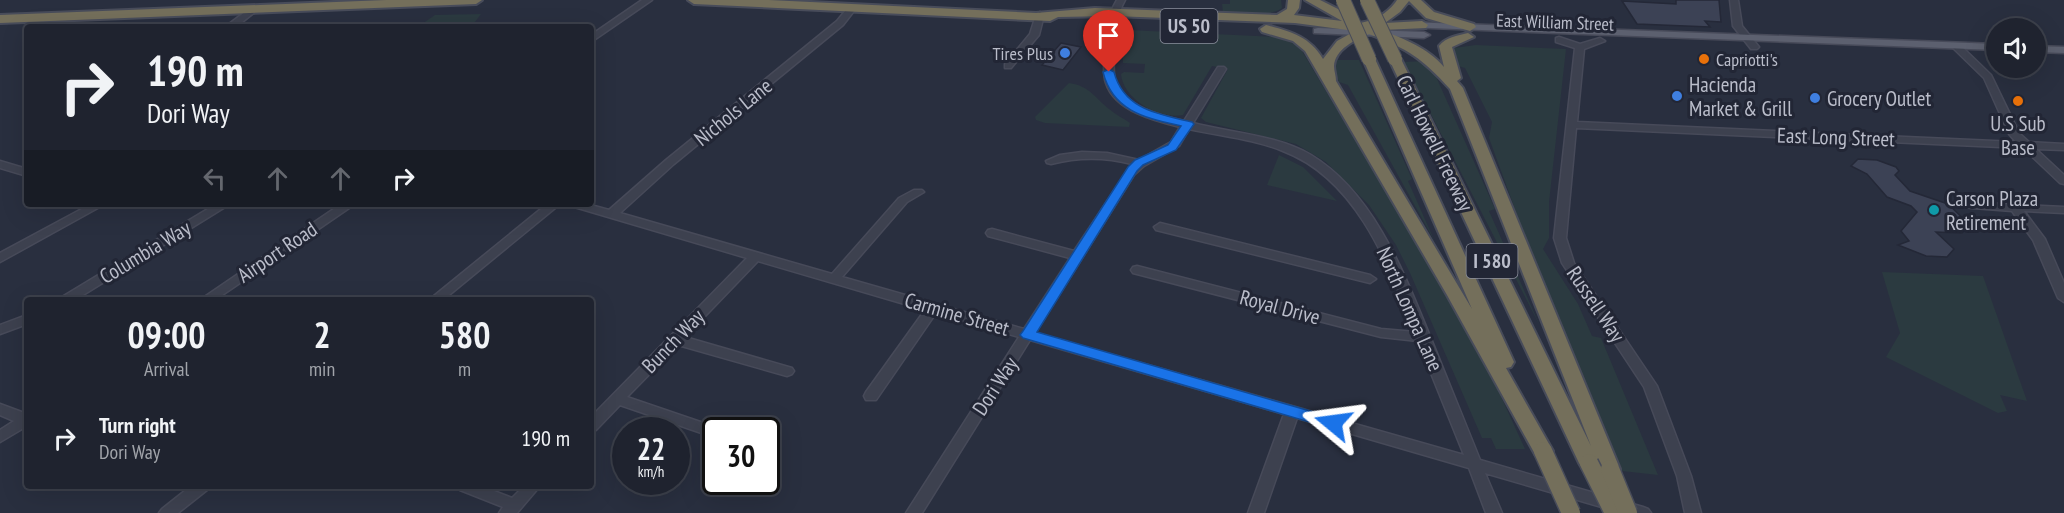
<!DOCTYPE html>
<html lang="en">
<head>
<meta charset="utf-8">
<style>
	:root { --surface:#1f232f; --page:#272b37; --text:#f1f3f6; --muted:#a1a4aa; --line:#3c404b }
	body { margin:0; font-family:"PT Sans Narrow",sans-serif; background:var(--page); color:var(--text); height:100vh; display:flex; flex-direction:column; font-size:22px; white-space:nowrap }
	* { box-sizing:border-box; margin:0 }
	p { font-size:20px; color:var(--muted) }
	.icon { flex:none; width:33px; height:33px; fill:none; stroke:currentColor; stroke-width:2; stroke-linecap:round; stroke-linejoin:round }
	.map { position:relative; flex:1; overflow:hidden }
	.side { position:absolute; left:24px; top:297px; width:570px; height:192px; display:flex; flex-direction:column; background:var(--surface); border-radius:6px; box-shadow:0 6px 24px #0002,0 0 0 2px var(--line) }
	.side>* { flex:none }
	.guide { position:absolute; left:24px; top:24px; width:570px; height:183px; border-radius:6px; box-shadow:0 6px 24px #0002,0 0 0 2px var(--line); background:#1f232f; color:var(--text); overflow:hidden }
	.buttons { position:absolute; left:1986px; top:18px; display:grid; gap:12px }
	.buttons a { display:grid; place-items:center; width:60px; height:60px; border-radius:50%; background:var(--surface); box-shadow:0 6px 24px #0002,0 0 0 2px var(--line); font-size:30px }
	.speed { position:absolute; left:612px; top:417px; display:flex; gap:12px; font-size:30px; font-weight:700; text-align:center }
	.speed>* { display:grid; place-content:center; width:78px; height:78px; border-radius:50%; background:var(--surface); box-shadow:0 6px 24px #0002,0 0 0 2px var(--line); line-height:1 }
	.speed small { font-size:15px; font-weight:400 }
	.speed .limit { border:3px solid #111; border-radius:9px; background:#fff; color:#111 }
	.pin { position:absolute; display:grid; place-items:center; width:51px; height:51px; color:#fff; margin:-62px -26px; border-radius:50% 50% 50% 0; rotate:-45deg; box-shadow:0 0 6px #0007 }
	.pin .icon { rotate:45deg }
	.me { position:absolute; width:66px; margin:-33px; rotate:286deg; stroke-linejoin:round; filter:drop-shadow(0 0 4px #0008) }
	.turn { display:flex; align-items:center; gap:21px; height:126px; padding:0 24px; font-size:27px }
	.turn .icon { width:78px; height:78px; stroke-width:2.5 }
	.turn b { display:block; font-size:42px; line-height:51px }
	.lanes { display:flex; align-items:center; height:57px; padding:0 24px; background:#0003; justify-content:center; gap:30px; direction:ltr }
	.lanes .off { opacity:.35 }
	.eta { display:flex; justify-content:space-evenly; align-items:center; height:102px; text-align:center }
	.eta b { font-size:36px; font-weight:700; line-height:42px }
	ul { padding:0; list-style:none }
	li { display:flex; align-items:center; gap:18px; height:78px; padding:0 24px }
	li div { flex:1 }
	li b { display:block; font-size:22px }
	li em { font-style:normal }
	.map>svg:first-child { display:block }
	.green { fill:#2b3a40 }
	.building { fill:#3c4255; stroke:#242837; stroke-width:1.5 }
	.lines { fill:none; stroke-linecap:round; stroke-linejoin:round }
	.minor-casing { stroke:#474a59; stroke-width:3 }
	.major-casing { stroke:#474a59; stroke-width:3 }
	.highway-casing { stroke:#484c5a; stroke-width:4 }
	.minor { fill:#3d414f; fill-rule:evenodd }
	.major { fill:#5c606f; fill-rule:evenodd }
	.highway { fill:#746f5b; fill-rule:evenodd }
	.highway-bridge-far1-casing { stroke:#484c5a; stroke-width:16; stroke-linecap:butt }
	.highway-bridge-casing { stroke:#484c5a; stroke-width:21; stroke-linecap:butt }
	.highway-bridge-far1 { stroke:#746f5b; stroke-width:14 }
	.highway-bridge { stroke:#746f5b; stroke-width:18 }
	.route { fill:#1a73e8; stroke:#114b97; stroke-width:1.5 }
	.shop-dot { fill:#3f7fe0; stroke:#222635; stroke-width:2 }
	.food-dot { fill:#e8710a; stroke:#222635; stroke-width:2 }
	.culture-dot { fill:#0f9aa8; stroke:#222635; stroke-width:2 }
	.labels { text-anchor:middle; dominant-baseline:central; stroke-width:6; stroke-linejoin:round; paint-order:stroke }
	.far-street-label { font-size:18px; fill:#babdca; stroke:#222635 }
	.far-poi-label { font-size:18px; fill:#babdca; stroke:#222635; text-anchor:end }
	.shield { fill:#222635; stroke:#8c909d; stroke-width:1.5 }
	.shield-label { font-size:20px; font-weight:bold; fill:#babdca }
	.poi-label { font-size:21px; fill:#babdca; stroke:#222635; text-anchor:start }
	.street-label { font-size:21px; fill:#babdca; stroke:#222635 }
</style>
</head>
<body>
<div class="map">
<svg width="2064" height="513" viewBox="0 0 2064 513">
	<rect width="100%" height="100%" fill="#292f3f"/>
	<!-- green -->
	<g class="green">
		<path d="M 1230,0 L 1281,0 L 1282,8 C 1269,18 1240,12 1223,12 L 1222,4 L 1230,4 Z"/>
		<path d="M 481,14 L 471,27 L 433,27 L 422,24 L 435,15 Z"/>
		<path d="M 1128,30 L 1277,37 L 1299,46 L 1447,294 L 1482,355 L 1525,449 L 1496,449 L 1491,438 L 1482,438 L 1410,273 L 1396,245 L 1369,205 L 1326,162 L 1296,144 L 1206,122 L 1201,118 L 1228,69 L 1212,66 L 1183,115 C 1159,120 1123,99 1121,74 L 1124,72 L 1144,73 L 1145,64 L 1123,63 L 1122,33 Z"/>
		<path d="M 1476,45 L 1566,49 L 1549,202 L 1549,238 L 1543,249 L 1578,304 L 1592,336 L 1601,338 L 1658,475 L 1622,471 L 1534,261 L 1489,138 L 1492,122 L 1465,68 L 1458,66 L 1454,48 Z"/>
		<path d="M 1337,60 L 1359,60 L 1412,179 L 1408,181 L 1435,242 L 1348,85 L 1339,82 L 1335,71 Z"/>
		<path d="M 1425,61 L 1434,72 L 1495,209 L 1489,211 L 1540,326 L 1404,62 Z"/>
		<path d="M 1069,83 C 1090,86 1094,97 1109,109 C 1116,115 1123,118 1130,123 L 1129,127 L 1045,123 L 1036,120 L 1035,117 Z"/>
		<path d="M 1279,155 L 1303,167 L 1337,201 L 1267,185 Z"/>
		<path d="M 1882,272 L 1983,276 L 2027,401 L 2000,395 L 2007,411 L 1998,413 L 1886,357 L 1900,333 Z"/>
	</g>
	<!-- building -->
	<g class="building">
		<path d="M 1676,0 L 1719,0 L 1721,22 L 1705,21 L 1710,27 L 1637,24 L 1622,1 L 1676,4 Z"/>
		<path d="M 1061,43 L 1081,47 L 1063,70 L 1042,65 Z"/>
		<path d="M 1858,159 L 1877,160 L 1896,167 L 1899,171 L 1895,175 L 1910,191 L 1948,204 L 1970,225 L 1962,233 L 1936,232 L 1954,249 L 1947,257 L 1926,256 L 1898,245 L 1909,241 L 1901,231 L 1917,212 L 1911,206 L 1887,197 L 1867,174 L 1851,166 Z"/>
	</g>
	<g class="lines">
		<!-- minor casing -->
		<g class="minor-casing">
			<g id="minor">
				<path d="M 642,0 L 652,0 L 591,42 L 591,35 Z"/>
				<path d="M 1117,0 L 1125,0 C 1117,14 1116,29 1115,46 C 1115,58 1111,71 1116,83 C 1125,107 1162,116 1184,121 L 1218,67 L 1224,67 L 1226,69 L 1193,123 C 1231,133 1277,135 1311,155 C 1377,195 1407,281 1434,346 C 1449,384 1465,422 1480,460 L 1643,507 L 1648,509 L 1651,513 L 1622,513 L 1485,473 L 1502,513 L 1486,513 L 1469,468 L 1297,418 L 1264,513 L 1248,513 L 1284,414 L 1030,340 L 922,513 L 906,513 L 1019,337 L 936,313 L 876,400 L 866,400 L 864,396 L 866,392 L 925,310 L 758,261 L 685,337 L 792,368 L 794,371 L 792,374 L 787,376 L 678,345 L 627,397 L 721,429 L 716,430 L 716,438 L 620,405 L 596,430 L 591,431 L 591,417 L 747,258 L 571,206 L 569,204 L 587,204 L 609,210 L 666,160 L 837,21 L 850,5 L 853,4 L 857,7 L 843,25 L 674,164 L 620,213 L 832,274 L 899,198 L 914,190 L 922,190 L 924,192 L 907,202 L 842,277 L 1024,329 L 1070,258 L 988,236 L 986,233 L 988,230 L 992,229 L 1074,251 L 1132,164 C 1105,157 1078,157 1051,164 L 1047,163 L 1046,161 L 1060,155 L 1082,152 L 1107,153 L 1139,160 L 1171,142 L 1180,127 C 1155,121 1115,111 1106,83 C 1102,72 1105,61 1105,50 C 1107,32 1107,16 1117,0 ZM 1189,129 C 1220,136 1254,139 1283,151 C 1357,179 1388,264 1415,332 L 1381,329 L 1137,266 L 1133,267 L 1131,270 L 1133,273 L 1381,337 L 1418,341 L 1464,455 L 1035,333 L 1134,175 L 1144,166 L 1179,146 Z"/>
				<path d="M 1730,0 L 1738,0 L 1742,26 L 1759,47 L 1757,49 L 1751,49 L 1733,26 Z"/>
				<path d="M 253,6 L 257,9 L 256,11 L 236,27 L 225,27 Z"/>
				<path d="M 1040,12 L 1044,15 L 1039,35 L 1011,68 L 1005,68 L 1005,64 L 1030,34 L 1036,15 Z"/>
				<path d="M 1559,37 L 1580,44 L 1600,38 L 1605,41 L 1584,49 L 1577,122 L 2016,142 L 2009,134 L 1984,78 L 1951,46 L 1953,44 L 1959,44 L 1991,75 L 2019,133 L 2029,142 L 2064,144 L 2064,150 L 2036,149 L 2064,175 L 2064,184 L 2060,183 L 2023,148 L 1576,128 L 1566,238 L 1574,263 L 1657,386 L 1691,476 L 1701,513 L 1685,513 L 1677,476 L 1644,387 L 1562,263 L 1554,238 L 1575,48 L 1556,42 L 1556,38 Z"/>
				<path d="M 0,161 L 27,169 L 27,176 L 0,168 Z"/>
				<path d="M 1964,202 L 2064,207 L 2064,213 L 2024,211 L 2045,239 L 2064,283 L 2064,302 L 2058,298 L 2033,240 L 2012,211 L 1960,207 L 1958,205 Z"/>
				<path d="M 91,204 L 105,204 L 0,262 L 0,253 Z"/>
				<path d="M 216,204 L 230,204 L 75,300 L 60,300 L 62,297 Z"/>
				<path d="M 341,204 L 355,204 L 215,300 L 200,300 Z"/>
				<path d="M 547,204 L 560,204 L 443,300 L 429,300 Z"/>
				<path d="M 1160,223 L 1370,275 L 1376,279 L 1370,283 L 1156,230 L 1154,227 Z"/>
				<path d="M 27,315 L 27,324 L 0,334 L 0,325 Z"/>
				<path d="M 0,404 L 27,414 L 27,426 L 0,442 L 0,430 L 14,421 L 0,415 Z"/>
				<path d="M 191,486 L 209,486 L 207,490 L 178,513 L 159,513 L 162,509 Z"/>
				<path d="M 458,486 L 481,486 L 512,498 L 524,486 L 540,486 L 517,513 L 499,513 L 503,507 L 460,490 Z"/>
			</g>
		</g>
		<!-- major casing -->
		<g class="major-casing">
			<g id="major">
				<path d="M 1409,22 L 1996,44 L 1996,50 L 1405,27 L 1405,23 Z"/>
				<path d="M 1318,28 L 1424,32 L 1430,35 L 1424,38 L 1314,33 L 1314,29 Z"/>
				<path d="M 2036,46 L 2064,47 L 2064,53 L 2036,52 Z"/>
			</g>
		</g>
		<!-- highway casing -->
		<g class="highway-casing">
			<g id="highway">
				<path d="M 386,0 L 482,0 L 476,4 L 0,23 L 0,15 Z"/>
				<path d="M 688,0 L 769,0 L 1036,13 L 1095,8 L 1277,15 L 1287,9 L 1288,0 L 1300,0 L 1299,8 L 1294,15 L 1342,21 L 1305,0 L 1320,0 L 1352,16 L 1354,19 L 1349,22 C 1367,26 1387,15 1397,0 L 1421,0 L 1434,12 L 1474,24 L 1476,27 L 1470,31 L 1426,18 L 1409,1 L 1400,12 L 1385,23 L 1422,21 L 1428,25 L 1426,28 L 1382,30 C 1404,39 1428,48 1444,67 L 1439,46 C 1446,37 1457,36 1468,33 L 1474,37 L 1452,47 L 1461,78 L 1457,81 L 1463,88 L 1620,469 L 1617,475 L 1610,477 L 1603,475 L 1598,465 L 1596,468 L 1589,471 L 1582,468 L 1579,463 L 1389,59 L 1395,55 L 1401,59 L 1591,446 L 1450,89 C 1422,58 1408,49 1369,34 C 1355,40 1335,49 1334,66 C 1334,71 1336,76 1336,81 L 1472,309 L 1363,59 L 1369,55 L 1375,59 L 1514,362 L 1511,367 L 1506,368 L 1553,451 L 1550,456 L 1543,459 L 1536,456 L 1447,295 L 1305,51 L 1293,41 L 1262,32 L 1260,29 L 1266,25 C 1291,32 1309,36 1323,59 L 1337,41 L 1355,31 L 1295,23 L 1113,16 L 1058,17 L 1050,21 L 694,4 Z"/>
			</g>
		</g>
		<!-- minor -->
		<use href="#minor" class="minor"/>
		<!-- major -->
		<use href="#major" class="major"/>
		<!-- highway -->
		<use href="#highway" class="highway"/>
		<!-- highway-bridge-far1 casing -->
		<g class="highway-bridge-far1-casing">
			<g id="highway-bridge-far1">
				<path d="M 1343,0 L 1369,59"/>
				<path d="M 1367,0 L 1395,59"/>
			</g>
		</g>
		<!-- highway-bridge casing -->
		<g class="highway-bridge-casing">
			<g id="highway-bridge">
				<path d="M 1543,451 L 1571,513"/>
				<path d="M 1589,463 L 1614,513"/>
				<path d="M 1610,469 L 1628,513"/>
			</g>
		</g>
		<!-- highway-bridge-far1 -->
		<use href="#highway-bridge-far1" class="highway-bridge-far1"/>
		<!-- highway-bridge -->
		<use href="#highway-bridge" class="highway-bridge"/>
	</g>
	<!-- route -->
	<path class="route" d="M 1109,69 L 1114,72 C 1124,110 1159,114 1192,122 L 1194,124 L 1176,150 L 1143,165 L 1137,171 L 1037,332 L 1338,419 L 1341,423 L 1338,427 L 1333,429 L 1023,338 L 1020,335 L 1023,331 L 1128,167 L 1135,160 L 1168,145 L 1181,126 C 1146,118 1113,112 1103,72 Z"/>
	<!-- markers -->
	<g class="shop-dot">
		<circle cx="1065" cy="53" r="6"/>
		<circle cx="1677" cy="96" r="6"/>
		<circle cx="1815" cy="98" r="6"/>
	</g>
	<g class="food-dot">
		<circle cx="1704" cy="59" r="6"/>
		<circle cx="2018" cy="101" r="6"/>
	</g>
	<circle class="culture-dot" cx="1934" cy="210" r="6"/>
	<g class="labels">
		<!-- far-street labels -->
		<g class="far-street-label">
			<text transform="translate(1555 22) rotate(2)">East William Street</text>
		</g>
		<!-- far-poi labels -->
		<g class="far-poi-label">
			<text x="1053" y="53">Tires Plus</text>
			<text x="1716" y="59" text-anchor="start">Capriotti's</text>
		</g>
		<!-- shield labels -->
		<g class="shield">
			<rect x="1160.5" y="9" width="57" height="34" rx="4.5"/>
			<rect x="1466.5" y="244" width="51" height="34" rx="4.5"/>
		</g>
		<g class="shield-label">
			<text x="1189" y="26">US 50</text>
			<text x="1492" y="261">I 580</text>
		</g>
		<!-- poi labels -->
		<g class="poi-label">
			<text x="1689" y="84">Hacienda<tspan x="1689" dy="24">Market &amp; Grill</tspan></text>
			<text x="1827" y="98">Grocery Outlet</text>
			<text x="2018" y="123" text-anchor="middle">U.S Sub<tspan x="2018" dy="24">Base</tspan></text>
			<text x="1946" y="198">Carson Plaza<tspan x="1946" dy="24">Retirement</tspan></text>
		</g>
		<!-- street labels -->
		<g class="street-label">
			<text transform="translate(733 112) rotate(-39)">Nichols Lane</text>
			<text transform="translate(1836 137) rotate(2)">East Long Street</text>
			<text transform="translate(1435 143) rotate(64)">Carl Howell Freeway</text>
			<text transform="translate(145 252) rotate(-31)">Columbia Way</text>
			<text transform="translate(277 252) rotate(-34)">Airport Road</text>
			<text transform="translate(1596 304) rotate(56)">Russell Way</text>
			<text transform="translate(1280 307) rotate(15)">Royal Drive</text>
			<text transform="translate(1410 309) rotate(66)">North Lompa Lane</text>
			<text transform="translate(957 314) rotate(16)">Carmine Street</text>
			<text transform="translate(673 341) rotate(-46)">Bunch Way</text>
			<text transform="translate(995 386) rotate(-57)">Dori Way</text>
		</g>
	</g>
</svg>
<div class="buttons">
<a><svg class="icon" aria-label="sound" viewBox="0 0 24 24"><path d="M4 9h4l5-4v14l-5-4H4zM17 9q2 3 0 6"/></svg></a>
</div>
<div class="speed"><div>22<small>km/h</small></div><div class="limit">30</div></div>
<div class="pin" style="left:1109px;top:72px;background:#d93025"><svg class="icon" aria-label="arrive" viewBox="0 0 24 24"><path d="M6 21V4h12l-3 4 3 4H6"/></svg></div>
<svg class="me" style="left:1333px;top:423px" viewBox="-20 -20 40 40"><path d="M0-17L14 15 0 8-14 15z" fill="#1a73e8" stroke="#fff" stroke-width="4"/></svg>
<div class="guide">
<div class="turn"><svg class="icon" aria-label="right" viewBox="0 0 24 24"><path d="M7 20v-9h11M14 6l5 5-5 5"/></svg><div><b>190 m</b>Dori Way</div></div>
<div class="lanes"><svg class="icon off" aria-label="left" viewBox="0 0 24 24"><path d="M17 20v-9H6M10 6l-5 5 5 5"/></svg><svg class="icon off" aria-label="ahead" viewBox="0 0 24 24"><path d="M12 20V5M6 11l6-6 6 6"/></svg><svg class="icon off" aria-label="ahead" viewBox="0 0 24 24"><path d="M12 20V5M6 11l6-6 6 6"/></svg><svg class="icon" aria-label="right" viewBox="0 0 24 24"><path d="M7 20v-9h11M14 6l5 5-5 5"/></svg></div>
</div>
<section class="side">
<div class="eta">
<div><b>09:00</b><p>Arrival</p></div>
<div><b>2</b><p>min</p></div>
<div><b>580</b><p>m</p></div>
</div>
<ul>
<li><svg class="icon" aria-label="right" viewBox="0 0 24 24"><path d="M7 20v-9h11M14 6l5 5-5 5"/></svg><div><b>Turn right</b><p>Dori Way</p></div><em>190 m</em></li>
</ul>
</section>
</div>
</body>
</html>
